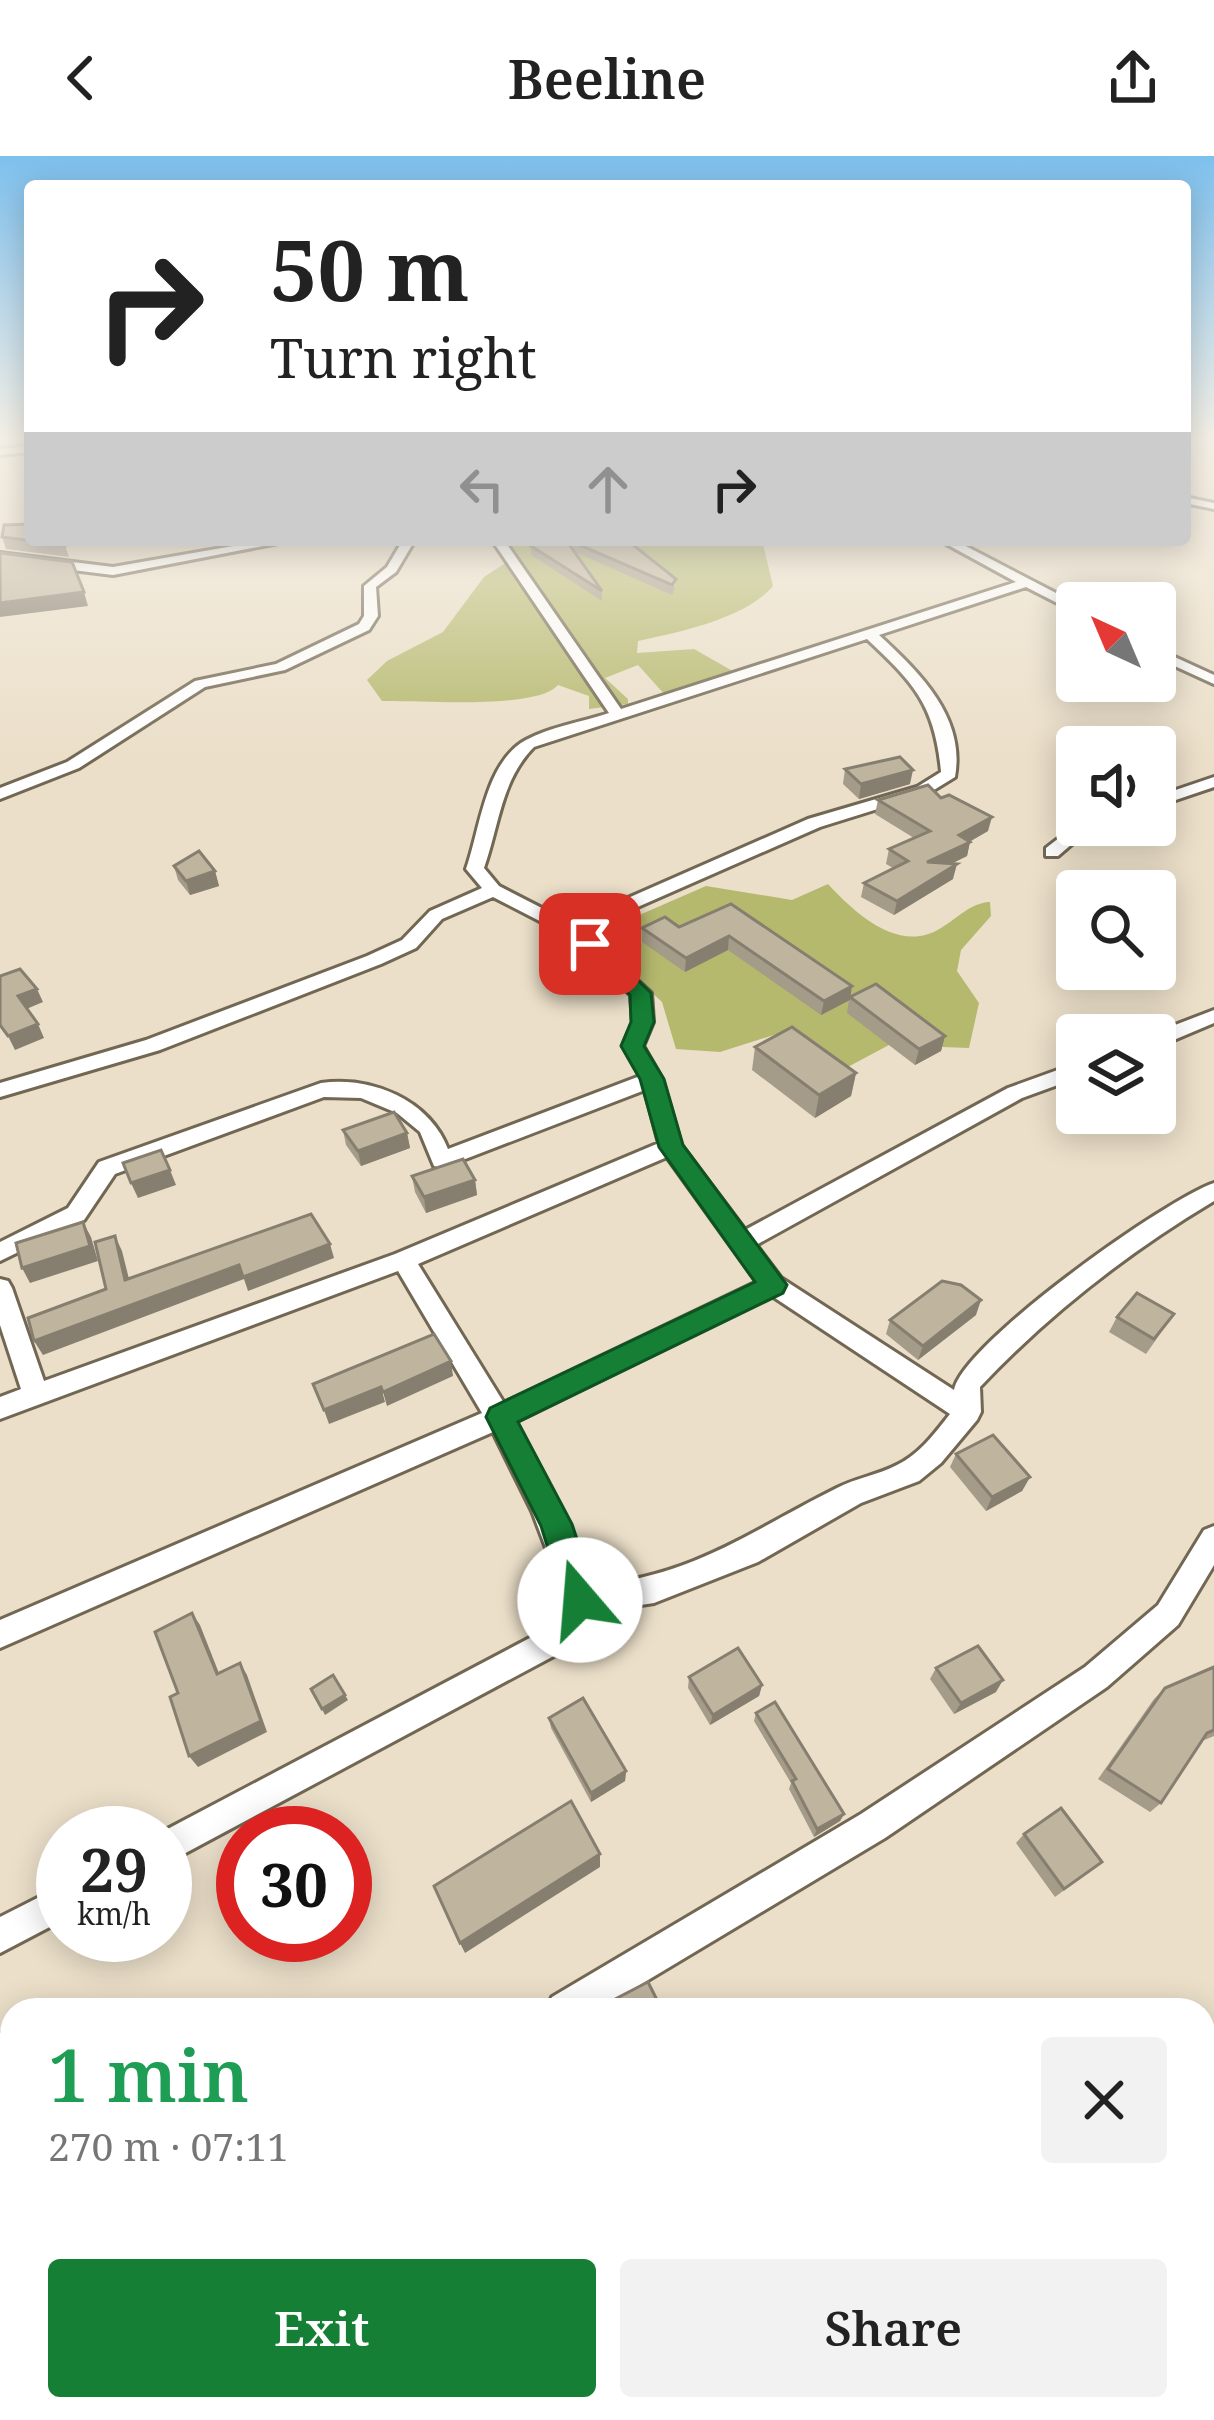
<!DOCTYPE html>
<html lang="en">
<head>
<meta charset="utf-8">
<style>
	:root { --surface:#fff; --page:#f2f2f2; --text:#222; --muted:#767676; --accent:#147f35 }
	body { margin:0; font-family:"Noto Serif",serif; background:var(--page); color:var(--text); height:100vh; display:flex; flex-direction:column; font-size:45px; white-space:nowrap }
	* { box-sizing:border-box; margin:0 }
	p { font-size:39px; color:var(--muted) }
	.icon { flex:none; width:66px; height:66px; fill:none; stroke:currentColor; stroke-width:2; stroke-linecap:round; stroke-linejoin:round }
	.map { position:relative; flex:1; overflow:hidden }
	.sheet { position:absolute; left:0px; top:1842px; width:1215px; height:423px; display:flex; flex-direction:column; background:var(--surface); border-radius:36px 36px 0 0; box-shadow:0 6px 30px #0003 }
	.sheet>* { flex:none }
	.hud { position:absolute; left:24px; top:24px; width:1167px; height:366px; border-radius:12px; box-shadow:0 6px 30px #0003; background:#fff; color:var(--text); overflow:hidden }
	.needle { width:78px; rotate:316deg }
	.controls { position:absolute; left:1056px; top:426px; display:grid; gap:24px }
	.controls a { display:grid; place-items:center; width:120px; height:120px; border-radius:12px; background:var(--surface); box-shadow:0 6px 30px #0003; font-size:60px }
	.speed { position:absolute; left:36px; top:1650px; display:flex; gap:24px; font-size:60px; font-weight:700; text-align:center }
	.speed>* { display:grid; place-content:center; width:156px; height:156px; border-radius:50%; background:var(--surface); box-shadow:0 6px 30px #0003; line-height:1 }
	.speed small { font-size:30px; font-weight:400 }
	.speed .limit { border:18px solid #d22; background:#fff; color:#111 }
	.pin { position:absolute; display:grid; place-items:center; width:102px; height:102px; color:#fff; margin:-51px; border-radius:24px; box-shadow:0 6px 18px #0006 }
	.me { position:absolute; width:132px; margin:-66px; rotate:342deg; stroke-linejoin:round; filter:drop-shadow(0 0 9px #0008) }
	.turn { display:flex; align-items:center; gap:42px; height:252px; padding:0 48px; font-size:54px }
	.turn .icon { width:156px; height:156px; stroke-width:2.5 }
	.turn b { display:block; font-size:84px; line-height:102px }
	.lanes { display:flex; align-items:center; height:114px; padding:0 48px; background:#0003; justify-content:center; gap:60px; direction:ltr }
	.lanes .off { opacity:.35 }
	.round { display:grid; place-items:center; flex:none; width:126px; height:126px; border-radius:12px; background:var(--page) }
	.overview { display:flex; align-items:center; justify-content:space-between; height:204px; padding:0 48px }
	h1 { font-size:72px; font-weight:600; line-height:90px; color:#1e9e55 }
	.primary-button { display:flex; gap:24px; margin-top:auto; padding:24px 48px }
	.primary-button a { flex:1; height:138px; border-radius:12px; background:var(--accent); color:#fff; font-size:48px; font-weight:600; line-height:138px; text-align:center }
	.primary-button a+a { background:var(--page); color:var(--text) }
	header { display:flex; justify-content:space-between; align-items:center; height:156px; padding:0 48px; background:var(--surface); font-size:54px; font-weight:600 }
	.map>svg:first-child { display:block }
	.forest { fill:#b5b96e }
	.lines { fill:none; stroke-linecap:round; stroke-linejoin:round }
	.street-casing { stroke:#716753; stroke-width:6 }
	.street { fill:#fff; fill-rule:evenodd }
	.wall { fill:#a49b88 }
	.shaded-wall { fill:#867e6f }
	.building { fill:#bfb49e; stroke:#867e6f; stroke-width:3 }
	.route { fill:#147f35; stroke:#0d5322; stroke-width:3 }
</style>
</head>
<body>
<header><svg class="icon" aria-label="back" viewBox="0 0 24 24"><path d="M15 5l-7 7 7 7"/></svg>Beeline<svg class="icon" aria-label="share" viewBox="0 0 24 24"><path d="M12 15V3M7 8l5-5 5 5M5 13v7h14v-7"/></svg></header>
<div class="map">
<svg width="1214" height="2264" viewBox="0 0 1214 2264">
	<rect width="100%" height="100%" fill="#ebdfc9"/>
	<!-- forest -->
	<g class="forest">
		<path d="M 503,384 L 762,384 L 773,430 C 745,463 678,476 638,485 L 637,497 L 694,493 L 738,518 L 666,540 L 638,509 L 605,522 L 628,543 L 628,548 L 589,553 L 589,540 L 558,529 C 537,554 419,544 382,545 L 367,524 L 387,505 L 443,476 L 484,421 L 516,400 Z"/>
		<path d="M 828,728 C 854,756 899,799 941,772 C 958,762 970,747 990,746 L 991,760 L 961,794 L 957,815 L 979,847 L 969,892 L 889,889 L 844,913 L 796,872 L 720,896 L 676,893 L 662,846 L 591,780 L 706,730 L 792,744 Z"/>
	</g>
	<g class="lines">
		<!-- street casing -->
		<g class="street-casing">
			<g id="street">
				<path d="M 30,290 L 30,296 L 0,299 L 0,293 Z"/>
				<path d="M 1185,341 L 1214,347 L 1214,353 L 1185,347 Z"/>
				<path d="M 268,384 L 294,384 L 113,419 L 0,405 L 0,397 L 113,411 Z"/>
				<path d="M 403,384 L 415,384 L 396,416 L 376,431 L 378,460 L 369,474 L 285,514 L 205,531 L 79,612 L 0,643 L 0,632 L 67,606 L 195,525 L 276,508 L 359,468 L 364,460 L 364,430 L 387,411 Z"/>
				<path d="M 492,384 L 504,384 L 621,553 L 1016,426 L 939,384 L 954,384 L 1077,448 L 1077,457 L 1026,431 L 879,479 C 919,516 966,561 955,621 L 929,637 L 820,671 L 583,775 L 651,837 L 653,866 L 643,890 L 662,923 L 681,989 L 745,1074 L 1008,932 L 1077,907 L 1077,922 L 1022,942 L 756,1089 L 781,1122 L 954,1234 C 962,1188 1166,1043 1214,1027 L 1214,1045 C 1127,1097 1049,1158 980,1231 L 981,1256 L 977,1264 L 941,1307 L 919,1325 L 861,1347 L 758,1406 L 654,1447 L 588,1457 L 563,1495 L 165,1708 L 165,1677 L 160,1677 L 543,1475 L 565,1442 L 532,1355 L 493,1276 L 0,1492 L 0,1464 L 482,1257 L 398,1115 L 0,1263 L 0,1241 L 21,1233 L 0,1169 L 0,1123 L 8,1125 L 12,1132 L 44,1225 L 395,1098 L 659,987 L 645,934 L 442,1012 L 434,1010 L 420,976 L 397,957 L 361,942 L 324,941 L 115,1018 L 84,1064 L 0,1105 L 0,1086 L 68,1052 L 99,1006 L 321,927 C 372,920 429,944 448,993 L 640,920 L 623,890 L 633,866 L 631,839 L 565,778 L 493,741 L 442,763 L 416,792 L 381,808 L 160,894 L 0,941 L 0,927 L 146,884 L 367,800 L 402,784 L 430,755 L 482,732 L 466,713 C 480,674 485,606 526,584 C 550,571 582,566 609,557 ZM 867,483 C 914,527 935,549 941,616 L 917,631 L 808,663 L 571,767 L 499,730 L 484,712 C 499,670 501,624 534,591 ZM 667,1001 L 757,1126 L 504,1247 L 418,1108 ZM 772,1140 L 950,1258 C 935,1277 920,1298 897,1309 C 878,1319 856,1322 837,1332 C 747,1377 694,1420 589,1430 L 559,1354 L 515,1266 Z"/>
				<path d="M 1155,492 L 1214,519 L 1214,528 L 1155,501 Z"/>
				<path d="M 1214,621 L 1214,631 L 1155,651 L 1155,641 Z"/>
				<path d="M 1077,668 L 1094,669 L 1058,700 L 1046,700 L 1046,692 Z"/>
				<path d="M 1214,854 L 1214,867 L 1162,889 L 1155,890 L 1155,879 L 1149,879 Z"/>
				<path d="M 1214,1370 L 1214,1409 L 1178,1469 L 1107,1531 L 885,1682 L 598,1854 L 547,1854 L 552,1841 L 861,1658 L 1085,1511 L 1158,1449 L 1204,1374 Z"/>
				<path d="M 63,1729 L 63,1764 L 0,1797 L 0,1761 Z"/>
				<path d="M 0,1971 L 12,1976 L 12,2129 L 0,2124 Z"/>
				<path d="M 24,2253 L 66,2253 L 68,2264 L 26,2264 Z"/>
				<path d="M 570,2253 L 612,2253 L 608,2264 L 566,2264 Z"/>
				<path d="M 706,2253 L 748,2253 L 752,2264 L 710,2264 Z"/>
			</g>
		</g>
		<!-- street -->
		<use href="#street" class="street"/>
	</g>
	<!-- wall -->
	<g class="wall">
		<path d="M 2,381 L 63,384 L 69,401 L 6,393 Z"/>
		<path d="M 546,384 L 627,384 L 675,432 L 672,439 L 575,396 L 602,435 L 602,445 L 531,399 L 531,390 Z"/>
		<path d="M 845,613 L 910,628 L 859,643 L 843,628 Z"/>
		<path d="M 941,642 L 988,675 L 970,685 L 967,700 L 951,708 L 953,723 L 894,759 L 861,741 L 864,727 L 893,712 L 886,708 L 889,693 L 914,682 L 875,658 L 878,644 Z"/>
		<path d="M 174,710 L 215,715 L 219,730 L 190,739 L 178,724 Z"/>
		<path d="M 731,748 L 850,841 L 945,880 L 941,895 L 915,909 L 847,857 L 849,844 L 821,859 L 728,794 L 685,816 L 642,786 L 642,772 L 679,771 Z"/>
		<path d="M 755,891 L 856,917 L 851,940 L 815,962 L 752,914 Z"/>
		<path d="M 343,974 L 407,977 L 410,992 L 361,1010 L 346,989 Z"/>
		<path d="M 412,1020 L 475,1024 L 477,1039 L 426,1057 L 415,1036 Z"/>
		<path d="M 1174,1158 L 1146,1198 L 1109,1176 L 1117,1161 Z"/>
		<path d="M 976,1159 L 918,1204 L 886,1178 L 890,1164 Z"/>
		<path d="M 956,1298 L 1030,1321 L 1022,1335 L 986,1355 L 950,1311 Z"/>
		<path d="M 1214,1511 L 1214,1580 L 1202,1585 L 1161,1647 L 1150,1656 L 1098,1623 L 1154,1543 L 1165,1532 Z"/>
		<path d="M 936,1512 L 996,1536 L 954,1558 L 930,1523 Z"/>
		<path d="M 689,1521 L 762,1529 L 759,1540 L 710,1569 L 688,1532 Z"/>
		<path d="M 756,1557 L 844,1658 L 840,1665 L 814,1681 L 789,1633 L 791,1627 L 754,1565 Z"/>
		<path d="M 549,1562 L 626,1615 L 625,1625 L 591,1646 L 551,1572 Z"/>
		<path d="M 1024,1678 L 1102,1706 L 1055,1741 L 1016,1687 Z"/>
	</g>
	<!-- shaded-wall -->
	<g class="shaded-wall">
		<path d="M 84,436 L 88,450 L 0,461 L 0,447 Z"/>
		<path d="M 913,614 L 910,628 L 859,643 L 861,628 Z"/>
		<path d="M 992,661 L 988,675 L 964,689 L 970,686 L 967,700 L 924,721 L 927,706 L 959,679 Z"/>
		<path d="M 957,708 L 953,723 L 894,759 L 897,745 Z"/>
		<path d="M 215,715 L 219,730 L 190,739 L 186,725 Z"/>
		<path d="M 729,780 L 728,794 L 685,816 L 686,802 Z"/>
		<path d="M 852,830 L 850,844 L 821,859 L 824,845 Z"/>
		<path d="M 37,833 L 43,846 L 24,854 L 18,840 Z"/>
		<path d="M 38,868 L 44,882 L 15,894 L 8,880 Z"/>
		<path d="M 945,880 L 941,895 L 915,909 L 919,893 Z"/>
		<path d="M 856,917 L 851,940 L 815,962 L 819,939 Z"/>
		<path d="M 407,977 L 410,992 L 361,1010 L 358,995 Z"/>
		<path d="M 170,1014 L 176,1029 L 138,1042 L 131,1027 Z"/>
		<path d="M 475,1024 L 477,1039 L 426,1057 L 424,1041 Z"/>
		<path d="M 83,1066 L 91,1081 L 98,1105 L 30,1127 L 22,1112 Z"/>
		<path d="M 115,1080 L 122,1095 L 133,1139 L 125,1124 Z"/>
		<path d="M 330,1088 L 334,1102 L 248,1135 L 244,1123 L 43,1199 L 34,1185 L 239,1109 Z"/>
		<path d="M 981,1144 L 976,1159 L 918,1204 L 923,1190 Z"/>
		<path d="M 451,1205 L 453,1220 L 387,1250 L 383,1236 Z"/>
		<path d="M 381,1231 L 385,1246 L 329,1268 L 324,1254 Z"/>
		<path d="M 1030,1321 L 1022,1335 L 986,1355 L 992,1341 Z"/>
		<path d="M 192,1457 L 200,1469 L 224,1530 L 217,1518 Z"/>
		<path d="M 240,1507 L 247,1519 L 267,1576 L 198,1611 L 189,1600 Z"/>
		<path d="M 1003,1524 L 996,1536 L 954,1558 L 961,1547 Z"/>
		<path d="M 762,1529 L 759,1540 L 710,1569 L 713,1559 Z"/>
		<path d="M 345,1539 L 348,1544 L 325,1559 L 322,1553 Z"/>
		<path d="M 626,1615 L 625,1625 L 591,1646 L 591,1637 Z"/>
		<path d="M 844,1658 L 840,1665 L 814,1681 L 817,1673 Z"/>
		<path d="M 600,1698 L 600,1711 L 465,1797 L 460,1787 Z"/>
	</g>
	<!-- building -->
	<g class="building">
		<path d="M 30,368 L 30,384 L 63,384 L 65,389 L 2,381 L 4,369 Z"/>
		<path d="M 546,384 L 566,384 L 602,435 L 531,390 Z"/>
		<path d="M 568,384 L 627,384 L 676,423 L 672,429 Z"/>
		<path d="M 0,397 L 72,406 L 84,436 L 0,447 Z"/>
		<path d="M 900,601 L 913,614 L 861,628 L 845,613 Z"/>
		<path d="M 928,629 L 941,642 L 949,639 L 992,661 L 959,679 L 970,686 L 927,706 L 957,708 L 897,745 L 864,727 L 908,705 L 889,693 L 930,675 L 878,644 Z"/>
		<path d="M 199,695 L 215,715 L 186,725 L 174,710 Z"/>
		<path d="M 731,748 L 852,830 L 824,845 L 729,780 L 686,802 L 642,772 L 665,761 L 679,771 Z"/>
		<path d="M 20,813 L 37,833 L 18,840 L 38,868 L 8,880 L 0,869 L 0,820 Z"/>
		<path d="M 876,828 L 945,880 L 919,893 L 850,841 Z"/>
		<path d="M 792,871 L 856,917 L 819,939 L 755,891 Z"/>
		<path d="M 394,956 L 407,977 L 358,995 L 343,974 Z"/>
		<path d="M 161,994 L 170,1014 L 131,1027 L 123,1007 Z"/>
		<path d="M 463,1003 L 475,1024 L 424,1041 L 412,1020 Z"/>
		<path d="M 311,1058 L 330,1088 L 243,1121 L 239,1109 L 34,1185 L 28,1162 L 106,1133 L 95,1086 L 115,1080 L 125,1124 Z"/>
		<path d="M 83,1066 L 90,1090 L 22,1112 L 16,1087 Z"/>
		<path d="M 942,1125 L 961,1129 L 981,1144 L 923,1190 L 890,1164 Z"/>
		<path d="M 1137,1137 L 1174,1158 L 1154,1183 L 1117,1161 Z"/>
		<path d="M 434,1178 L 451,1205 L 383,1236 L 381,1231 L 324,1254 L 313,1228 Z"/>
		<path d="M 993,1279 L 1030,1321 L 992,1341 L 956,1298 Z"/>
		<path d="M 192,1457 L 217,1518 L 240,1507 L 261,1565 L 189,1600 L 170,1541 L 178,1537 L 155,1476 Z"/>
		<path d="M 978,1490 L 1003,1524 L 961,1547 L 936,1512 Z"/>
		<path d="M 738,1492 L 762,1529 L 713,1559 L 689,1521 Z"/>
		<path d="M 1214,1511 L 1214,1574 L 1207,1577 L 1161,1647 L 1108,1613 L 1165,1532 Z"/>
		<path d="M 333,1519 L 345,1539 L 322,1553 L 311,1533 Z"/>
		<path d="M 583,1542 L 626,1615 L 591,1637 L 549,1562 Z"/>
		<path d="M 775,1546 L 844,1658 L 817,1673 L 792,1625 L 796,1623 L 756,1557 Z"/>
		<path d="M 571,1645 L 600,1698 L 460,1787 L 434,1730 Z"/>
		<path d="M 1061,1652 L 1102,1706 L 1064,1733 L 1024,1678 Z"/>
		<path d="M 648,1826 L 662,1854 L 594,1854 Z"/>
		<path d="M 12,1870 L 12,1942 L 0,1889 L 0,1877 Z"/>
	</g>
	<!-- sky -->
	<linearGradient id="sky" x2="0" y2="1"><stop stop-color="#7dc0ee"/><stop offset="0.47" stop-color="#f6f1e7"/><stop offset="1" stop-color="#f6f1e7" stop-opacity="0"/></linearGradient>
	<rect width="1214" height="602" fill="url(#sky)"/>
	<!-- route -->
	<path class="route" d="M 582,784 L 597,784 L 651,837 L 654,866 L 644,890 L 664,923 L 683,989 L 787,1129 L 783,1137 L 518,1266 L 572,1368 L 597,1444 L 592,1455 L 580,1459 L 569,1455 L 564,1444 L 541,1370 L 486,1261 L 490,1252 L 755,1126 L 659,991 L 640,923 L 621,890 L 631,866 L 630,839 L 582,793 Z"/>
</svg>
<div class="controls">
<a><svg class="needle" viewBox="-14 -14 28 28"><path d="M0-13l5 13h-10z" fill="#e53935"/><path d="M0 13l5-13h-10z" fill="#767676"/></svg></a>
<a><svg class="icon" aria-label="sound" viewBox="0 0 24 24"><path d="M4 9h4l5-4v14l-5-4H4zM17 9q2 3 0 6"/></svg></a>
<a><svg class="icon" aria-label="search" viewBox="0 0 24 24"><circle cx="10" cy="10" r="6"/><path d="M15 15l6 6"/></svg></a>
<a><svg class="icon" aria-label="layers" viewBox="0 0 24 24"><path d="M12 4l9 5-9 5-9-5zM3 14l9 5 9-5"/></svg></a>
</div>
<div class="speed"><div>29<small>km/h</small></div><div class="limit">30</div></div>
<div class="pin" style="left:590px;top:788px;background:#d93025"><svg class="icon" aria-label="arrive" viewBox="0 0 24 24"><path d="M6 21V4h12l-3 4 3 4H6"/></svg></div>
<svg class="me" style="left:580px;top:1444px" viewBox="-20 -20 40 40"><circle r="19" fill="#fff"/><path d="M0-13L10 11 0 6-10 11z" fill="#147f35"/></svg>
<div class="hud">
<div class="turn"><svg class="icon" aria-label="right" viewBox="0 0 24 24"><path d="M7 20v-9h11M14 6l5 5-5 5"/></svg><div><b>50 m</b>Turn right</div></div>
<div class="lanes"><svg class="icon off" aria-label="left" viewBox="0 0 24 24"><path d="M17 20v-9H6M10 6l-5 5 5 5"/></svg><svg class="icon off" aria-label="ahead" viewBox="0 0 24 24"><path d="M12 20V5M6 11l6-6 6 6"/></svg><svg class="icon" aria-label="right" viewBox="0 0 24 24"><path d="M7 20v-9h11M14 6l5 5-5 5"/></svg></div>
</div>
<section class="sheet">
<div class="overview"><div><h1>1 min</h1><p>270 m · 07:11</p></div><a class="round"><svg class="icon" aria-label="close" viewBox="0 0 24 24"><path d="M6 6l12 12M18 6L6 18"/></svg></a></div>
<div class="primary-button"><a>Exit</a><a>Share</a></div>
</section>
</div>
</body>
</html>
